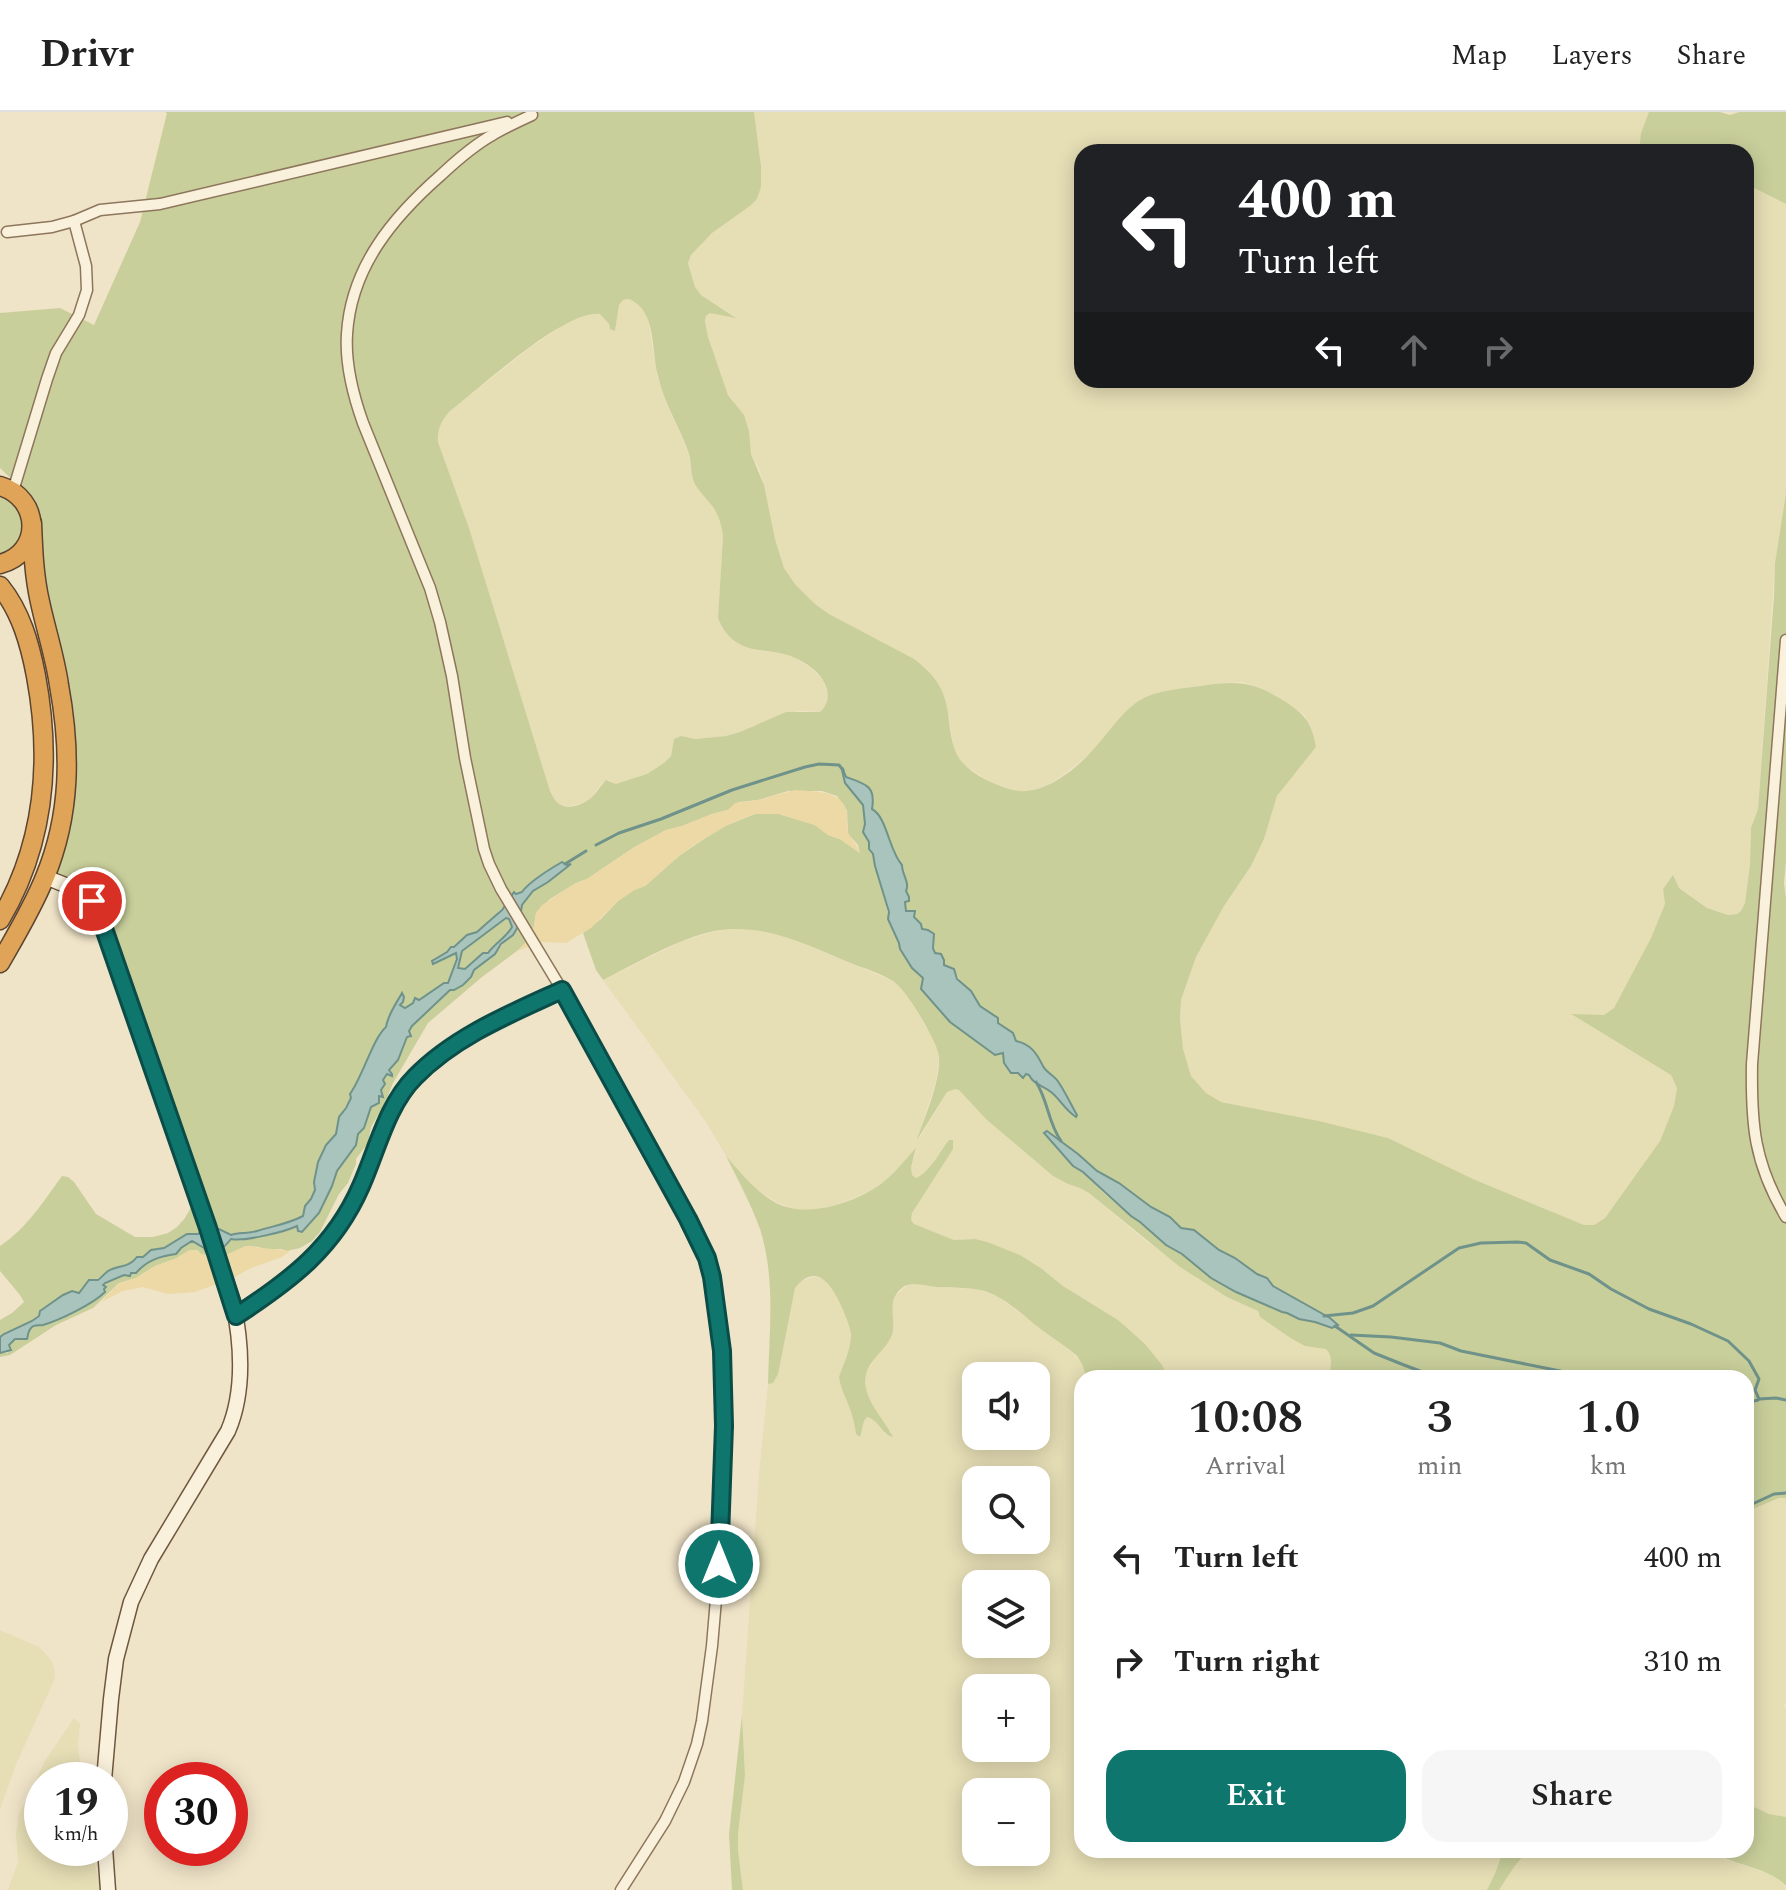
<!DOCTYPE html>
<html lang="en">
<head>
<meta charset="utf-8">
<style>
	:root { --surface:#fff; --page:#f6f6f6; --text:#222; --muted:#767676; --line:#e0e0e0; --accent:#0f766e }
	body { margin:0; font-family:Spectral,serif; background:var(--page); color:var(--text); height:100vh; display:flex; flex-direction:column; font-size:30px; white-space:nowrap }
	* { box-sizing:border-box; margin:0 }
	p { font-size:26px; color:var(--muted) }
	.icon { flex:none; width:44px; height:44px; fill:none; stroke:currentColor; stroke-width:2; stroke-linecap:round; stroke-linejoin:round }
	.map { position:relative; flex:1; overflow:hidden }
	.details { position:absolute; left:1074px; top:1258px; width:680px; height:488px; display:flex; flex-direction:column; background:var(--surface); border-radius:24px; box-shadow:0 4px 20px #0003 }
	.details>* { flex:none }
	.guide { position:absolute; left:1074px; top:32px; width:680px; height:244px; border-radius:24px; box-shadow:0 4px 20px #0003; background:#202124; color:#fff; overflow:hidden }
	.fabs { position:absolute; left:962px; top:1250px; display:grid; gap:16px }
	.fabs a { display:grid; place-items:center; width:88px; height:88px; border-radius:16px; background:var(--surface); box-shadow:0 4px 20px #0003; font-size:40px }
	.speed { position:absolute; left:24px; top:1650px; display:flex; gap:16px; font-size:40px; font-weight:700; text-align:center }
	.speed>* { display:grid; place-content:center; width:104px; height:104px; border-radius:50%; background:var(--surface); box-shadow:0 4px 20px #0003; line-height:1 }
	.speed small { font-size:20px; font-weight:400 }
	.speed .limit { border:12px solid #d22; background:#fff; color:#111 }
	.pin { position:absolute; display:grid; place-items:center; width:68px; height:68px; color:#fff; margin:-34px; border:4px solid #fff; border-radius:50%; box-shadow:0 2px 8px #0007 }
	.me { position:absolute; width:88px; margin:-44px; rotate:0deg; stroke-linejoin:round; filter:drop-shadow(0 0 6px #0008) }
	.turn { display:flex; align-items:center; gap:28px; height:168px; padding:0 32px; font-size:36px }
	.turn .icon { width:104px; height:104px; stroke-width:2.5 }
	.turn b { display:block; font-size:56px; line-height:68px }
	.lanes { display:flex; align-items:center; height:76px; padding:0 32px; background:#0003; justify-content:center; gap:40px; direction:ltr }
	.lanes .off { opacity:.35 }
	.eta { display:flex; justify-content:space-evenly; align-items:center; height:136px; text-align:center }
	.eta b { font-size:48px; font-weight:600; line-height:56px }
	.button { display:flex; gap:16px; margin-top:auto; padding:16px 32px }
	.button a { flex:1; height:92px; border-radius:24px; background:var(--accent); color:#fff; font-size:32px; font-weight:600; line-height:92px; text-align:center }
	.button a+a { background:var(--page); color:var(--text) }
	ul { padding:0; list-style:none }
	li { display:flex; align-items:center; gap:24px; height:104px; padding:0 32px }
	li div { flex:1 }
	li b { display:block; font-size:30px }
	li em { font-style:normal }
	header { display:flex; align-items:center; gap:48px; box-sizing:border-box; height:112px; padding:0 40px; background:var(--surface); border-bottom:2px solid var(--line) }
	header strong { font-size:38px }
	nav { display:flex; gap:44px; margin-inline-start:auto; font-size:28px }
	.map>svg:first-child { display:block }
	.farmland { fill:#e6deb5; fill-rule:evenodd }
	.green { fill:#c9cf9b; fill-rule:evenodd }
	.sand { fill:#ecd9a5 }
	.water { fill:#a9c4bc; stroke:#6f938a; stroke-width:2; fill-rule:evenodd }
	.lines { fill:none; stroke-linecap:round; stroke-linejoin:round }
	.stream { stroke:#6f938a; stroke-width:3 }
	.street-casing { stroke:#8d765c; stroke-width:13 }
	.secondary-casing { stroke:#6f573f; stroke-width:17 }
	.highway-casing { stroke:#5b4430; stroke-width:21 }
	.street { stroke:#faf1dc; stroke-width:10 }
	.secondary { stroke:#faf1dc; stroke-width:14 }
	.highway { stroke:#e0a458; stroke-width:18 }
	.route-casing { stroke:#0a4d48; stroke-width:20 }
	.route { stroke:#0f766e; stroke-width:14 }
</style>
</head>
<body>
<header>
<strong>Drivr</strong>
<nav><a>Map</a><a>Layers</a><a>Share</a></nav>
</header>
<div class="map">
<svg width="1786" height="1778" viewBox="0 0 1786 1778">
	<rect width="100%" height="100%" fill="#f0e4c8"/>
	<!-- farmland -->
	<g class="farmland">
		<path d="M 754,0 L 1649,0 L 1641,21 L 1639,40 L 1082,40 L 1082,268 L 1746,268 L 1746,72 L 1786,92 L 1786,381 L 1775,451 L 1758,697 L 1751,716 L 1750,753 L 1745,791 L 1741,799 L 1737,802 L 1728,803 L 1707,796 L 1678,775 L 1673,764 L 1663,777 L 1665,792 L 1651,826 L 1614,896 L 1604,903 L 1572,903 L 1671,963 L 1677,976 L 1674,994 L 1660,1029 L 1605,1106 L 1594,1113 L 1584,1113 L 1473,1067 L 1388,1026 L 1319,1009 L 1221,990 L 1206,981 L 1191,964 L 1183,937 L 1180,907 L 1181,888 L 1196,845 L 1224,794 L 1251,754 L 1264,727 L 1277,684 L 1316,635 L 1305,604 L 1298,598 L 1258,575 L 1242,570 L 1220,571 L 1149,584 L 1090,642 L 1059,666 L 1045,674 L 1029,680 L 1015,679 L 990,670 L 966,654 L 958,646 L 953,633 L 946,589 L 940,575 L 925,555 L 829,502 L 815,492 L 795,472 L 784,456 L 775,427 L 764,373 L 760,359 L 751,342 L 749,332 L 733,288 L 728,283 L 708,225 L 705,209 L 706,204 L 710,201 L 734,204 L 701,183 L 695,175 L 688,151 L 691,143 L 712,121 L 750,94 L 757,87 L 759,82 L 761,54 Z"/>
		<path d="M 629,187 L 637,190 L 644,197 L 648,206 L 657,264 L 667,292 L 689,342 L 693,366 L 697,375 L 717,401 L 722,415 L 723,424 L 718,506 L 721,514 L 728,524 L 737,531 L 760,539 L 779,541 L 796,546 L 811,556 L 820,565 L 826,573 L 828,583 L 826,593 L 820,600 L 799,599 L 755,613 L 740,620 L 726,624 L 694,627 L 674,627 L 671,644 L 664,651 L 647,662 L 626,670 L 616,672 L 609,668 L 602,671 L 590,687 L 579,692 L 570,694 L 561,693 L 556,689 L 550,679 L 469,416 L 438,330 L 437,318 L 443,307 L 450,299 L 527,238 L 565,212 L 593,201 L 600,202 L 609,212 L 610,217 L 615,219 L 619,192 L 623,188 Z"/>
		<path d="M 738,816 L 755,817 L 783,823 L 893,869 L 902,876 L 930,921 L 938,939 L 939,949 L 936,969 L 924,1006 L 919,1027 L 947,980 L 955,977 L 959,978 L 1014,1031 L 1053,1064 L 1068,1072 L 1080,1076 L 1089,1081 L 1146,1129 L 1204,1171 L 1258,1199 L 1260,1205 L 1292,1227 L 1305,1234 L 1326,1236 L 1331,1243 L 1332,1250 L 1328,1266 L 1168,1266 L 1162,1253 L 1118,1208 L 1063,1174 L 1042,1157 L 975,1127 L 954,1128 L 914,1112 L 911,1108 L 912,1101 L 923,1082 L 925,1061 L 916,1066 L 912,1063 L 911,1055 L 917,1037 L 884,1070 L 870,1079 L 836,1093 L 814,1098 L 796,1098 L 776,1090 L 755,1076 L 726,1044 L 706,1010 L 603,868 L 683,829 L 712,820 Z"/>
		<path d="M 814,1165 L 822,1166 L 832,1174 L 851,1217 L 850,1231 L 840,1265 L 840,1269 L 853,1305 L 856,1322 L 862,1317 L 864,1309 L 867,1305 L 872,1306 L 885,1322 L 892,1321 L 881,1308 L 866,1280 L 865,1263 L 893,1216 L 892,1195 L 896,1183 L 909,1172 L 913,1171 L 935,1175 L 976,1177 L 997,1184 L 1064,1233 L 1082,1251 L 1087,1266 L 1082,1266 L 1082,1738 L 1503,1738 L 1496,1759 L 1487,1778 L 743,1778 L 738,1738 L 738,1722 L 745,1663 L 742,1603 L 759,1363 L 768,1272 L 773,1270 L 795,1176 L 801,1169 ZM 976,1264 L 1036,1264 L 1036,1324 L 976,1324 ZM 976,1368 L 1036,1368 L 1036,1428 L 976,1428 ZM 976,1472 L 1036,1472 L 1036,1532 L 976,1532 ZM 976,1576 L 1036,1576 L 1036,1636 L 976,1636 ZM 976,1680 L 1036,1680 L 1036,1740 L 976,1740 Z"/>
		<path d="M 1779,1386 L 1786,1386 L 1786,1592 L 1783,1591 L 1786,1597 L 1786,1705 L 1769,1702 L 1746,1691 L 1746,1400 Z"/>
		<path d="M 0,1518 L 39,1535 L 51,1548 L 54,1556 L 55,1566 L 17,1650 L 0,1697 Z"/>
		<path d="M 74,1606 L 80,1612 L 78,1634 L 82,1668 L 42,1668 L 42,1736 L 91,1736 L 101,1778 L 8,1778 L 18,1750 L 16,1723 L 19,1702 L 45,1649 Z"/>
		<path d="M 1528,1738 L 1710,1738 L 1722,1746 L 1773,1763 L 1783,1771 L 1786,1778 L 1499,1778 L 1514,1755 Z"/>
	</g>
	<!-- green -->
	<g class="green">
		<path d="M 165,0 L 754,0 L 761,54 L 761,75 L 757,87 L 750,94 L 712,121 L 691,143 L 688,151 L 695,175 L 701,183 L 736,206 L 710,201 L 706,204 L 705,209 L 708,225 L 728,283 L 744,303 L 749,319 L 751,342 L 764,373 L 775,427 L 784,456 L 795,472 L 815,492 L 829,502 L 914,547 C 929,558 941,571 946,590 C 950,608 949,626 957,643 C 967,661 994,673 1013,678 C 1041,685 1074,659 1092,639 C 1107,623 1119,603 1137,590 C 1155,578 1180,577 1201,574 C 1229,570 1247,568 1272,582 C 1298,597 1311,604 1316,635 L 1277,684 L 1264,727 L 1251,754 L 1224,794 L 1196,845 L 1181,888 L 1180,907 L 1183,937 L 1191,964 L 1206,981 L 1221,990 L 1319,1009 L 1388,1026 L 1473,1067 L 1584,1113 L 1594,1113 L 1605,1106 L 1660,1029 L 1674,994 L 1677,976 L 1671,963 L 1571,902 L 1604,903 L 1614,896 L 1651,826 L 1665,792 L 1663,777 L 1673,763 L 1679,776 L 1707,796 L 1728,803 L 1737,802 L 1741,799 L 1745,791 L 1750,753 L 1751,716 L 1758,697 L 1774,484 L 1775,451 L 1786,381 L 1786,749 L 1784,771 L 1786,786 L 1786,1386 L 1779,1386 L 1746,1400 L 1746,1266 L 1353,1266 C 1343,1262 1338,1266 1328,1266 C 1331,1256 1334,1245 1326,1237 L 1305,1234 L 1292,1227 L 1260,1205 L 1258,1199 L 1227,1185 L 1180,1155 L 1089,1081 L 1080,1076 L 1068,1072 L 1053,1064 L 986,1007 L 959,978 L 955,977 L 947,980 L 917,1028 C 924,1006 944,962 938,940 C 934,925 906,877 893,869 C 880,861 863,856 848,850 C 805,832 763,810 714,819 C 677,827 637,851 603,868 L 596,858 L 583,821 L 601,807 L 618,789 L 634,778 L 645,774 L 679,744 L 720,716 L 755,702 L 779,702 L 815,713 L 828,723 L 840,727 L 860,741 L 858,733 L 848,722 L 847,699 L 837,684 L 822,679 L 788,679 L 758,688 L 739,690 L 728,698 L 712,702 L 682,714 L 666,718 L 633,736 L 587,767 L 576,771 L 550,787 L 536,801 L 534,814 L 526,831 L 517,839 L 482,865 L 428,911 L 393,971 L 385,991 L 371,1015 L 368,1031 L 356,1047 L 356,1052 L 348,1071 L 339,1082 L 320,1120 L 312,1129 L 300,1136 L 287,1139 L 281,1137 L 265,1138 L 259,1135 L 246,1134 L 226,1143 L 213,1145 L 201,1142 L 197,1138 L 190,1138 L 175,1147 L 155,1154 L 136,1166 L 119,1171 L 93,1196 L 56,1213 L 10,1243 L 0,1245 L 0,1241 L 7,1241 L 12,1237 L 9,1233 C 13,1227 16,1226 23,1228 L 28,1224 C 28,1222 28,1220 29,1218 C 34,1210 52,1210 60,1206 C 76,1199 92,1192 105,1180 L 104,1177 L 105,1175 L 103,1173 L 105,1171 L 124,1163 L 130,1164 L 131,1161 L 136,1161 C 141,1155 150,1147 158,1146 C 167,1144 160,1149 167,1142 L 176,1142 L 181,1136 L 192,1129 L 204,1136 L 231,1127 L 241,1129 L 274,1120 L 286,1119 L 297,1114 L 298,1119 L 302,1119 L 319,1101 L 332,1074 L 337,1059 L 356,1032 L 358,1022 L 364,1016 L 371,996 L 379,988 L 379,984 L 382,985 L 380,978 L 384,974 L 383,968 L 388,962 L 392,964 L 392,962 L 389,958 L 399,946 L 407,926 L 411,924 L 409,919 L 412,914 L 450,878 L 457,877 L 463,873 L 474,858 L 495,842 L 506,828 L 521,801 L 522,793 L 533,779 L 570,754 L 561,750 C 550,758 529,770 522,781 L 514,780 C 503,794 492,811 477,820 C 468,825 462,828 454,836 L 451,836 L 447,840 L 436,846 L 437,849 L 454,841 L 457,842 L 456,851 L 448,871 L 425,883 L 405,896 L 400,893 L 404,885 L 402,881 C 395,893 388,901 386,915 L 380,920 L 364,958 L 351,982 L 351,986 L 339,1005 L 336,1022 L 326,1033 L 318,1050 L 315,1078 L 311,1087 L 305,1094 L 303,1104 C 289,1112 273,1114 257,1119 C 248,1122 239,1120 231,1123 L 221,1118 L 202,1119 L 198,1122 L 187,1122 L 164,1136 L 151,1138 L 143,1145 L 136,1147 L 128,1154 L 123,1154 C 118,1157 113,1156 108,1159 C 100,1165 99,1168 89,1168 L 79,1181 C 54,1178 43,1204 24,1214 C 16,1218 8,1221 0,1225 L 0,1208 L 12,1201 L 24,1190 L 20,1183 L 0,1159 L 0,1134 C 27,1116 43,1090 62,1064 L 68,1065 L 74,1070 L 96,1102 L 135,1125 L 153,1125 L 168,1121 L 177,1115 L 185,1106 L 193,1092 L 92,789 L 54,769 L 62,743 L 73,696 L 76,667 L 75,612 L 70,574 L 47,490 L 28,383 L 0,356 L 0,201 L 60,196 L 94,213 L 140,110 L 167,1 ZM 629,187 C 657,198 651,239 658,264 C 664,291 679,314 688,339 C 692,349 690,360 694,370 C 699,381 710,389 716,400 C 720,407 722,416 723,424 L 718,506 C 722,516 727,524 736,530 C 750,539 764,538 779,541 C 797,544 822,558 827,577 C 829,586 827,594 820,600 L 786,600 L 740,620 L 726,624 L 695,627 L 681,624 L 674,627 L 671,644 L 664,651 L 647,662 L 616,672 L 606,668 C 601,673 598,679 593,684 C 585,692 567,700 557,690 C 555,689 551,681 550,679 L 469,416 L 438,330 C 437,317 441,309 450,299 C 480,276 564,198 600,202 L 609,212 L 610,217 L 615,219 L 619,193 L 623,188 ZM 842,657 L 845,659 L 846,665 C 868,673 873,673 872,697 C 888,714 905,766 909,789 L 905,790 L 906,799 L 912,798 L 915,802 L 914,805 L 922,817 L 933,828 L 935,842 L 944,848 L 944,853 L 954,857 C 958,868 972,886 981,895 C 986,901 993,901 998,906 L 998,911 L 1016,929 L 1034,938 L 1045,956 L 1056,968 L 1061,977 L 1065,995 C 1059,991 1057,984 1051,980 C 1042,973 1035,973 1029,963 L 1026,962 L 1023,965 L 1004,951 L 1003,941 L 995,943 L 950,910 L 921,877 L 923,866 L 912,856 L 900,837 L 899,831 L 891,813 L 873,742 L 869,737 L 869,730 L 863,720 L 865,712 L 863,693 L 845,671 ZM 1051,1021 L 1097,1059 L 1119,1071 L 1151,1095 L 1170,1105 L 1181,1116 L 1194,1118 L 1219,1138 L 1235,1146 L 1257,1162 L 1267,1166 L 1273,1174 L 1336,1210 L 1299,1207 L 1236,1180 L 1211,1166 L 1182,1142 L 1166,1133 L 1105,1082 L 1083,1060 L 1073,1054 L 1056,1036 Z"/>
		<path d="M 1649,0 L 1720,0 L 1730,3 L 1739,0 L 1786,0 L 1786,92 L 1746,72 L 1746,40 L 1639,40 L 1641,21 Z"/>
		<path d="M 0,380 L 10,384 L 27,413 L 19,434 L 0,446 Z"/>
		<path d="M 505,806 L 509,807 L 512,815 L 506,824 L 493,834 L 488,841 L 480,844 L 465,857 L 458,856 L 462,839 Z"/>
		<path d="M 949,1028 L 953,1028 L 953,1037 L 912,1101 L 911,1108 L 914,1112 L 954,1128 L 975,1127 L 987,1130 L 1020,1143 L 1042,1157 L 1063,1174 L 1118,1208 L 1145,1232 L 1162,1253 L 1168,1266 L 1087,1266 L 1082,1252 L 1077,1244 C 1066,1234 1054,1227 1042,1218 C 1023,1204 1004,1183 980,1178 C 966,1175 951,1176 937,1175 C 922,1174 908,1166 897,1181 C 888,1194 896,1209 892,1223 C 887,1235 877,1242 870,1253 C 854,1279 882,1303 893,1325 C 881,1322 879,1308 867,1305 L 864,1309 L 860,1325 L 856,1322 C 855,1316 854,1309 852,1303 C 848,1289 841,1279 839,1265 C 844,1251 851,1236 851,1222 C 850,1214 846,1206 843,1198 C 834,1177 818,1147 795,1176 L 778,1262 L 773,1271 L 768,1272 C 769,1220 776,1168 760,1117 C 751,1092 738,1068 726,1044 C 741,1061 756,1080 776,1091 C 807,1107 854,1091 881,1072 C 894,1062 905,1048 916,1036 L 911,1055 L 912,1063 L 916,1066 C 930,1060 939,1041 949,1028 Z"/>
		<path d="M 742,1603 L 745,1663 L 738,1722 L 738,1738 L 743,1778 L 732,1778 L 729,1722 Z"/>
		<path d="M 1746,1691 L 1769,1702 L 1786,1705 L 1786,1774 C 1770,1755 1732,1754 1710,1738 L 1746,1738 Z"/>
		<path d="M 1503,1738 L 1528,1738 L 1514,1755 L 1499,1778 L 1487,1778 L 1496,1759 Z"/>
	</g>
	<!-- sand -->
	<g class="sand">
		<path d="M 795,678 C 813,680 843,677 847,701 C 848,707 846,714 848,720 C 850,727 858,733 860,741 L 840,727 L 828,723 L 815,713 L 779,702 L 755,702 L 731,711 L 694,733 L 679,744 L 645,774 L 634,778 L 618,789 L 591,816 L 566,831 L 542,830 L 517,839 L 526,830 L 534,814 L 536,801 L 542,793 L 576,771 L 587,767 L 633,736 L 666,718 L 682,714 L 712,702 L 728,698 L 735,691 L 758,688 Z"/>
		<path d="M 246,1134 L 290,1139 L 282,1145 L 251,1156 L 233,1166 L 195,1180 L 168,1182 L 143,1175 L 123,1179 L 101,1190 L 119,1171 L 136,1166 L 155,1154 L 175,1147 L 190,1138 L 197,1138 L 201,1142 L 209,1145 L 226,1143 Z"/>
	</g>
	<!-- water -->
	<g class="water">
		<path d="M 843,657 L 846,665 C 866,672 876,674 872,697 C 887,705 889,739 902,753 C 902,763 910,770 906,779 L 909,785 L 909,789 L 905,790 L 906,799 L 915,799 L 914,805 L 921,812 L 922,817 L 928,818 L 934,822 L 933,836 L 935,841 L 941,842 L 944,848 L 944,853 L 954,857 L 957,867 L 971,879 L 980,894 L 998,906 L 998,911 L 1013,921 L 1016,929 C 1031,932 1037,942 1043,954 C 1046,960 1053,963 1057,968 C 1065,979 1070,991 1077,1003 L 1076,1005 C 1065,998 1060,987 1051,980 C 1042,973 1034,973 1029,963 L 1026,962 L 1023,966 L 1018,961 L 1011,961 L 1004,951 L 1003,941 L 995,943 L 950,910 L 921,877 L 923,866 L 912,856 L 900,837 L 899,831 L 888,807 L 889,800 L 875,754 L 873,742 L 869,737 L 869,730 L 863,720 L 865,712 L 863,693 L 845,671 L 842,658 Z"/>
		<path d="M 562,750 L 567,753 L 571,752 L 548,770 L 533,779 L 522,793 L 519,813 L 513,823 L 501,832 L 495,842 L 474,858 L 471,865 L 463,873 L 454,878 L 450,878 L 412,914 L 409,919 L 411,924 L 407,925 L 398,948 L 389,958 L 392,962 L 392,964 L 387,962 L 383,968 L 385,972 L 381,978 L 383,985 L 379,984 L 379,991 L 371,995 L 364,1016 L 358,1022 L 356,1033 L 337,1059 L 332,1074 L 319,1101 L 302,1120 L 298,1119 L 297,1114 C 285,1120 242,1130 231,1127 C 223,1137 220,1139 206,1140 L 204,1136 L 192,1129 L 181,1136 L 176,1142 C 161,1144 147,1148 136,1161 L 131,1161 L 130,1164 L 124,1163 L 105,1171 L 103,1173 L 106,1175 L 104,1177 L 105,1180 C 93,1192 60,1208 43,1213 C 39,1214 34,1212 31,1216 C 28,1219 28,1224 27,1227 L 15,1227 L 9,1233 L 11,1238 L 0,1241 L 0,1225 L 4,1222 L 32,1209 L 39,1204 L 40,1199 L 63,1183 L 72,1179 L 79,1181 L 89,1168 L 98,1168 C 101,1166 104,1162 108,1159 C 118,1153 129,1156 137,1145 L 143,1145 L 151,1138 L 164,1136 L 187,1122 L 198,1122 L 202,1119 L 219,1117 L 231,1123 C 239,1120 248,1122 257,1119 C 273,1114 288,1112 303,1104 L 305,1094 L 311,1087 L 315,1078 L 314,1070 L 318,1050 L 326,1033 L 336,1022 L 339,1005 L 346,996 L 351,986 L 350,982 C 363,964 373,926 386,915 C 388,902 396,892 402,881 L 404,885 L 403,890 L 400,893 L 405,896 L 413,891 L 415,886 L 419,888 L 444,871 L 448,871 L 457,847 L 456,841 L 433,852 L 432,849 L 447,840 L 451,835 L 454,835 L 467,823 L 477,820 L 486,812 L 502,798 L 514,780 L 516,782 L 522,780 C 529,770 550,757 562,750 ZM 506,806 L 509,807 L 512,815 C 506,826 495,831 488,841 L 483,841 L 465,857 L 458,856 L 462,839 Z"/>
		<path d="M 1047,1019 L 1078,1042 L 1097,1059 L 1119,1071 L 1151,1095 L 1170,1105 L 1181,1116 L 1194,1118 L 1219,1138 L 1235,1146 L 1257,1162 L 1267,1166 L 1273,1174 L 1330,1206 L 1338,1213 L 1332,1216 L 1315,1210 L 1299,1207 L 1287,1201 L 1282,1200 L 1236,1180 L 1211,1166 L 1182,1142 L 1166,1133 L 1140,1110 L 1131,1104 L 1083,1060 L 1073,1054 L 1044,1021 Z"/>
	</g>
	<g class="lines">
		<!-- stream -->
		<g class="stream">
			<path d="M 596,733 L 619,721 L 661,707 L 732,678 L 805,655 L 819,652 L 839,653 L 843,658"/>
			<path d="M 565,752 L 586,739"/>
			<path d="M 1036,970 C 1048,988 1048,1011 1061,1029"/>
			<path d="M 1324,1204 L 1353,1201 L 1373,1194 L 1459,1136 L 1481,1131 L 1518,1130 L 1526,1131 L 1550,1148 L 1589,1162 L 1611,1177 L 1649,1197 L 1691,1212 L 1728,1229 L 1749,1249 L 1759,1267 L 1755,1278 L 1759,1287 L 1776,1286 L 1786,1288"/>
			<path d="M 1335,1214 L 1374,1241 L 1404,1253 L 1428,1262 L 1469,1266"/>
			<path d="M 1351,1223 L 1391,1225 L 1440,1231 L 1461,1239 L 1560,1259 L 1584,1266"/>
			<path d="M 1746,1291 L 1758,1288"/>
			<path d="M 1746,1395 L 1774,1382 L 1786,1381"/>
		</g>
		<!-- street casing -->
		<g class="street-casing">
			<g id="street">
				<path d="M 532,3 C 519,9 506,15 494,22 C 474,33 457,48 441,63 C 393,105 351,155 347,222 C 345,252 353,283 363,311 L 430,476 L 440,510 L 452,564 L 465,646 L 484,737 L 489,752 L 501,777 L 562,878 L 688,1107 L 707,1146 L 712,1165 L 722,1239 L 724,1314 L 719,1452 L 712,1534 L 702,1609 L 697,1632 L 684,1670 L 665,1709 L 621,1778"/>
				<path d="M 74,109 L 100,98 L 160,92 L 507,10"/>
				<path d="M 7,120 L 52,115 L 74,109 L 86,154 L 87,178 L 79,203 L 56,241 L 47,267 L 13,379"/>
				<path d="M 1786,528 L 1752,952 C 1751,1013 1754,1051 1786,1105"/>
				<path d="M 236,1204 C 290,1169 335,1135 361,1074 C 377,1038 387,993 415,965 C 455,924 512,901 562,878"/>
			</g>
		</g>
		<!-- secondary casing -->
		<g class="secondary-casing">
			<g id="secondary">
				<path d="M 45,765 C 77,778 85,776 101,808 L 233,1190 C 242,1233 245,1279 228,1319 L 151,1447 L 131,1490 L 116,1547 L 111,1587 L 104,1668"/>
				<path d="M 105,1736 L 108,1778"/>
			</g>
		</g>
		<!-- highway casing -->
		<g class="highway-casing">
			<g id="highway">
				<path d="M 0,374 C 41,386 43,441 0,452"/>
				<path d="M 0,474 C 21,500 30,532 36,564 C 52,650 45,732 0,808"/>
				<path d="M 0,851 C 16,823 33,795 45,765 C 71,702 71,639 59,573 C 55,545 46,518 40,490 C 34,464 33,437 32,411"/>
			</g>
		</g>
		<!-- street -->
		<use href="#street" class="street"/>
		<!-- secondary -->
		<use href="#secondary" class="secondary"/>
		<!-- highway -->
		<use href="#highway" class="highway"/>
	</g>
	<g class="lines">
		<!-- route casing -->
		<g class="route-casing">
			<path id="route" d="M 92,789 L 101,808 L 207,1113 L 236,1204 C 291,1168 334,1136 361,1074 C 377,1038 387,993 415,965 C 455,924 512,901 562,878 L 688,1107 L 707,1146 L 712,1165 L 722,1239 L 724,1314 L 719,1452"/>
		</g>
		<!-- route -->
		<use href="#route" class="route"/>
	</g>
</svg>
<div class="fabs">
<a><svg class="icon" aria-label="sound" viewBox="0 0 24 24"><path d="M4 9h4l5-4v14l-5-4H4zM17 9q2 3 0 6"/></svg></a>
<a><svg class="icon" aria-label="search" viewBox="0 0 24 24"><circle cx="10" cy="10" r="6"/><path d="M15 15l6 6"/></svg></a>
<a><svg class="icon" aria-label="layers" viewBox="0 0 24 24"><path d="M12 4l9 5-9 5-9-5zM3 14l9 5 9-5"/></svg></a>
<a>+</a>
<a>−</a>
</div>
<div class="speed"><div>19<small>km/h</small></div><div class="limit">30</div></div>
<div class="pin" style="left:92px;top:789px;background:#d93025"><svg class="icon" aria-label="arrive" viewBox="0 0 24 24"><path d="M6 21V4h12l-3 4 3 4H6"/></svg></div>
<svg class="me" style="left:719px;top:1452px" viewBox="-20 -20 40 40"><circle r="17" fill="#0f766e" stroke="#fff" stroke-width="3"/><path d="M0-11L8 9 0 5-8 9z" fill="#fff"/></svg>
<div class="guide">
<div class="turn"><svg class="icon" aria-label="left" viewBox="0 0 24 24"><path d="M17 20v-9H6M10 6l-5 5 5 5"/></svg><div><b>400 m</b>Turn left</div></div>
<div class="lanes"><svg class="icon" aria-label="left" viewBox="0 0 24 24"><path d="M17 20v-9H6M10 6l-5 5 5 5"/></svg><svg class="icon off" aria-label="ahead" viewBox="0 0 24 24"><path d="M12 20V5M6 11l6-6 6 6"/></svg><svg class="icon off" aria-label="right" viewBox="0 0 24 24"><path d="M7 20v-9h11M14 6l5 5-5 5"/></svg></div>
</div>
<section class="details">
<div class="eta">
<div><b>10:08</b><p>Arrival</p></div>
<div><b>3</b><p>min</p></div>
<div><b>1.0</b><p>km</p></div>
</div>
<ul>
<li><svg class="icon" aria-label="left" viewBox="0 0 24 24"><path d="M17 20v-9H6M10 6l-5 5 5 5"/></svg><div><b>Turn left</b></div><em>400 m</em></li>
<li><svg class="icon" aria-label="right" viewBox="0 0 24 24"><path d="M7 20v-9h11M14 6l5 5-5 5"/></svg><div><b>Turn right</b></div><em>310 m</em></li>
</ul>
<div class="button"><a>Exit</a><a>Share</a></div>
</section>
</div>
</body>
</html>
